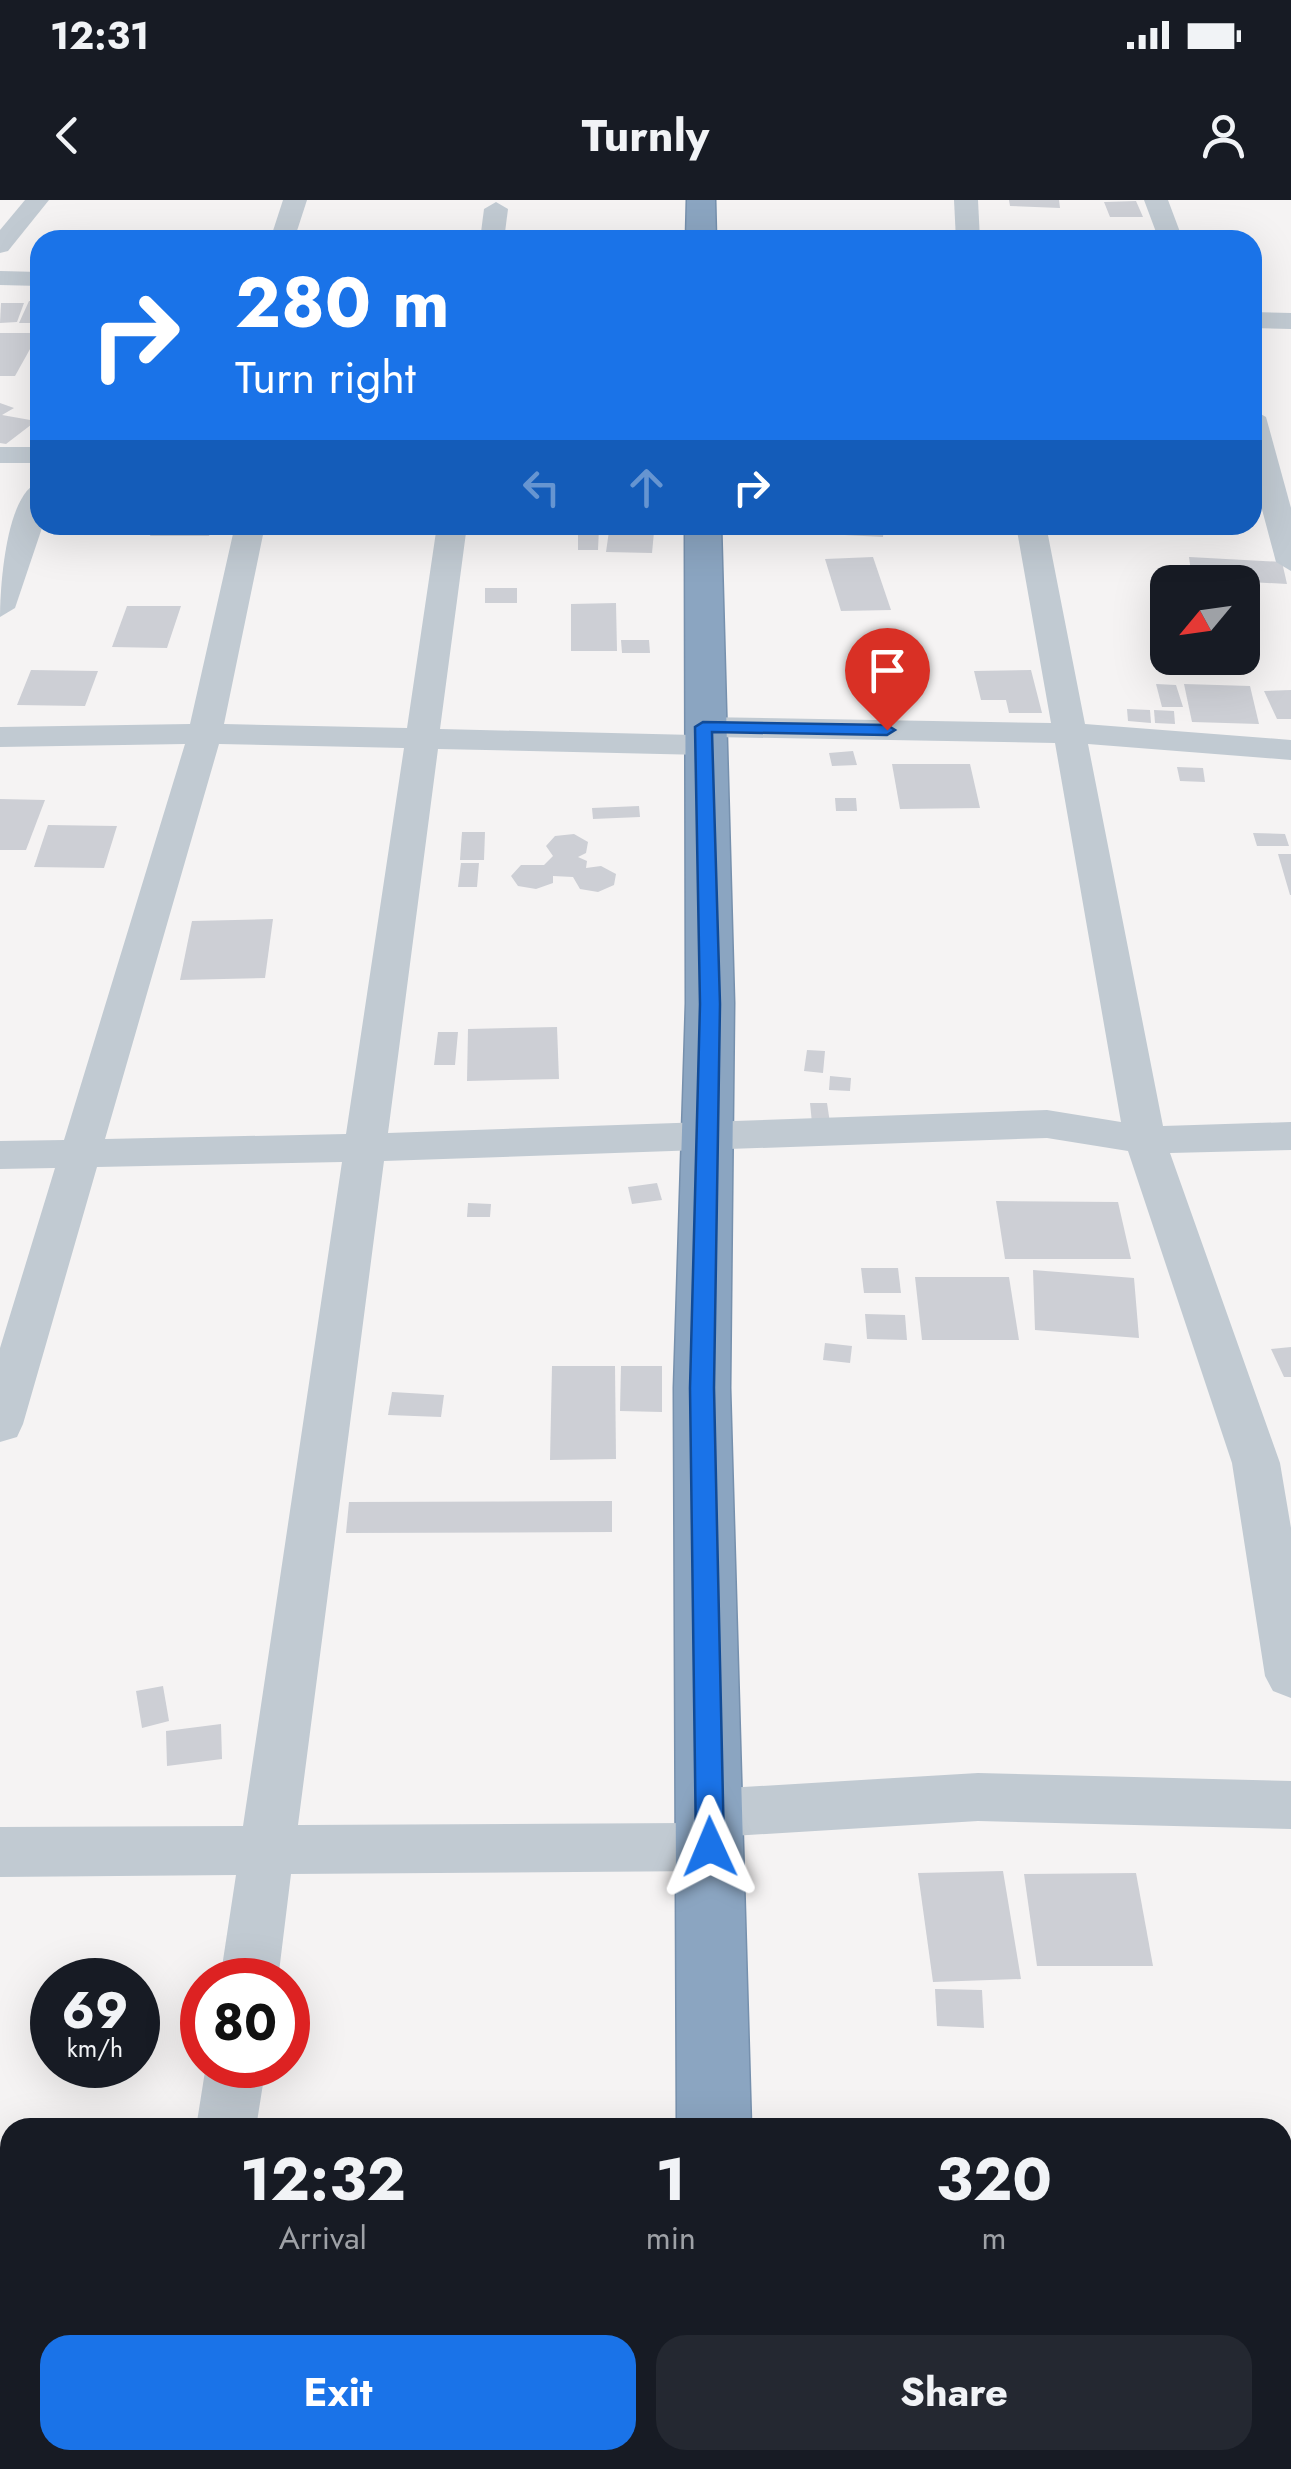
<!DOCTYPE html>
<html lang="en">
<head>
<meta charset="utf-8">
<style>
	:root { --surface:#171b24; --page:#242831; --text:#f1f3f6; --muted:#9ea1a6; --accent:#1a73e8 }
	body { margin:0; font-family:Jost,sans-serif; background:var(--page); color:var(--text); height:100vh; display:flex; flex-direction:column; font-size:38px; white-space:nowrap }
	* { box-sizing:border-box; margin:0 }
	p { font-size:32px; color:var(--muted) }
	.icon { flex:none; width:55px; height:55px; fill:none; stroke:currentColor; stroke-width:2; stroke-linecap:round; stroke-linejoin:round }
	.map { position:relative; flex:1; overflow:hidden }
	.details { position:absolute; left:0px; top:1918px; width:1292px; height:352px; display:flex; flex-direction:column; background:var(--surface); border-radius:30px 30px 0 0; box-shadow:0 10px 40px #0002 }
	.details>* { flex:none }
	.banner { position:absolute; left:30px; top:30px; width:1232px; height:305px; border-radius:30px; box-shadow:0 10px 40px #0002; background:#1a73e8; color:#fff; overflow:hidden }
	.needle { width:65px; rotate:241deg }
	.tools { position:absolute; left:1150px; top:365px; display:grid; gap:20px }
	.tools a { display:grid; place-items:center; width:110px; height:110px; border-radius:20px; background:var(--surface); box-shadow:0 10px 40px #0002; font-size:50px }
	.speed { position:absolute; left:30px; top:1758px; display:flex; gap:20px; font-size:50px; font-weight:700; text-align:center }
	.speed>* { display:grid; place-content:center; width:130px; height:130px; border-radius:50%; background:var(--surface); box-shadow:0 10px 40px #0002; line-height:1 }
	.speed small { font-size:25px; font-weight:400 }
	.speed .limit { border:15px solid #d22; background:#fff; color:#111 }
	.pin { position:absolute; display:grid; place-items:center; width:85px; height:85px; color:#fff; margin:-102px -42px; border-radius:50% 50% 50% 0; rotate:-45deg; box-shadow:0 0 10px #0007 }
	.pin .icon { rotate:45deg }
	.me { position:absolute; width:110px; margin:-55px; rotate:359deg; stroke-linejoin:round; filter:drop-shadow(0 0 8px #0008) }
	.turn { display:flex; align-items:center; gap:35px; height:210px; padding:0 40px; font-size:45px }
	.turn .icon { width:130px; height:130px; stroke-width:2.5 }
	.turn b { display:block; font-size:70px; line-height:85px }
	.lanes { display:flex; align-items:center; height:95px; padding:0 40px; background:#0003; justify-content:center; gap:50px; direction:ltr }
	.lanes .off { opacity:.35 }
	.eta { display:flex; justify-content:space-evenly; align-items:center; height:170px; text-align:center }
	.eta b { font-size:60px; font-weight:700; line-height:70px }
	.cta { display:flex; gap:20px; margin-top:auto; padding:20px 40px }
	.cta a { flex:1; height:115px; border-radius:30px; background:var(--accent); color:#fff; font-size:40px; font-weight:700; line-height:115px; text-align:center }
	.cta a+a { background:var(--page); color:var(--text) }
	.status { display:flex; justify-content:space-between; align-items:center; height:70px; padding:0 50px; background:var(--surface); direction:ltr }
	.status svg { height:28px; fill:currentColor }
	header { display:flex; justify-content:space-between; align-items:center; height:130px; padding:0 40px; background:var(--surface); font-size:45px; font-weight:700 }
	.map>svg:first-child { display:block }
	.building { fill:#cdcfd5 }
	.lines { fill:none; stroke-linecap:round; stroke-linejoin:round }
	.highway-casing { stroke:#7690ad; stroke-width:3 }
	.minor { fill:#c1cad2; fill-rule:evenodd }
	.highway { fill:#8ba5c1; fill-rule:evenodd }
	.route { fill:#1a73e8; stroke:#114b97; stroke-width:2.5 }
</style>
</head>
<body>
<div class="status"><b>12:31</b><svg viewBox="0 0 49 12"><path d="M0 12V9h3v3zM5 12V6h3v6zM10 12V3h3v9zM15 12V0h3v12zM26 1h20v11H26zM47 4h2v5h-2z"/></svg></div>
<header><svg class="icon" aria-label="back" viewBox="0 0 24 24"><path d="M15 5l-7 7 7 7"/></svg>Turnly<svg class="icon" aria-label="person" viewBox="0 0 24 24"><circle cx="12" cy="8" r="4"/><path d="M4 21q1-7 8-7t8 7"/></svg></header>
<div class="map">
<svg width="1291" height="2269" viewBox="0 0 1291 2269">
	<rect width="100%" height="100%" fill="#f5f3f3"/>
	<!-- building -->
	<g class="building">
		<path d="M 1009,0 L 1059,0 L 1060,8 L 1010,6 Z"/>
		<path d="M 1136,1 L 1143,17 L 1110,17 L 1104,2 Z"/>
		<path d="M 181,31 L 212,32 L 208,40 L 176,40 Z"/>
		<path d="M 29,101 L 40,101 L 40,123 L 19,123 Z"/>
		<path d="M 1,103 L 24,103 L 17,122 L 0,123 Z"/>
		<path d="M 0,133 L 39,133 L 15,176 L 0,176 Z"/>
		<path d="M 0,203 L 14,208 L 2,215 L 36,221 L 6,244 L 0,243 Z"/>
		<path d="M 154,325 L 213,325 L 209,336 L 150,336 Z"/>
		<path d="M 806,325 L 884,325 L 883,337 L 806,333 Z"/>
		<path d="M 578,328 L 599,328 L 598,350 L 578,350 Z"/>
		<path d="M 609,331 L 654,332 L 652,353 L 606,352 Z"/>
		<path d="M 873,357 L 891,410 L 841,411 L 825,359 Z"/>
		<path d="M 1189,357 L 1282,362 L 1287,384 L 1192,379 Z"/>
		<rect x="485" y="388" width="32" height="15"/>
		<path d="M 616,403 L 617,451 L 571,451 L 571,404 Z"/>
		<path d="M 127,406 L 181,406 L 167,448 L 112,447 Z"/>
		<path d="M 621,440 L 649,440 L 650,453 L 622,453 Z"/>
		<path d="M 31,470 L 98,471 L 85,506 L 17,505 Z"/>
		<path d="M 1031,470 L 1042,513 L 1009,513 L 1006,500 L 981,500 L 974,471 Z"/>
		<path d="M 1156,484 L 1176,485 L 1183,507 L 1162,507 Z"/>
		<path d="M 1184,484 L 1250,486 L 1259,524 L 1192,522 Z"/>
		<path d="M 1291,490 L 1291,519 L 1277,519 L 1264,491 Z"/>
		<path d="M 1127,509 L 1150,510 L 1151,523 L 1128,521 Z"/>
		<path d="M 1154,510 L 1174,511 L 1175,524 L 1155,523 Z"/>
		<path d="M 853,551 L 857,565 L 832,566 L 829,553 Z"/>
		<path d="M 892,564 L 970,564 L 980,608 L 900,609 Z"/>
		<path d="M 1177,567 L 1203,568 L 1205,582 L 1180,581 Z"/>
		<path d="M 835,598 L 856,598 L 857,611 L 836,611 Z"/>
		<path d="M 0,599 L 45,600 L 26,650 L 0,650 Z"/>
		<path d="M 639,606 L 640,617 L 593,619 L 592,608 Z"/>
		<path d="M 48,625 L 117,626 L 104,668 L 34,667 Z"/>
		<path d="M 462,632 L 485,632 L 484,660 L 460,660 Z"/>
		<path d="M 1253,633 L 1285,634 L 1289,646 L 1257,646 Z"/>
		<path d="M 574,634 L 588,642 L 586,653 L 578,657 L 587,661 L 586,668 L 601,666 L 616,674 L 614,685 L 598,692 L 580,689 L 573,677 L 553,676 L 553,683 L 536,689 L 518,686 L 511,676 L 521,665 L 544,665 L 553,656 L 546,646 L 555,636 Z"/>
		<path d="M 1278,654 L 1291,654 L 1291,695 L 1290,695 Z"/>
		<path d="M 461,663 L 479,663 L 477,687 L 458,687 Z"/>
		<path d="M 273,719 L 265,778 L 180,780 L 192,721 Z"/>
		<path d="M 557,827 L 559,879 L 467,881 L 468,829 Z"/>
		<path d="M 438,832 L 458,832 L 455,865 L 434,865 Z"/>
		<path d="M 807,850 L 825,851 L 823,873 L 804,871 Z"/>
		<path d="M 830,876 L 851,878 L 850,891 L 829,890 Z"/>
		<path d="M 810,903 L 827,903 L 830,923 L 812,923 Z"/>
		<path d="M 657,983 L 662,1000 L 632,1004 L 628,987 Z"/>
		<path d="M 996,1001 L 1118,1002 L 1131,1059 L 1005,1059 Z"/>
		<path d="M 468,1003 L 491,1004 L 490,1017 L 467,1017 Z"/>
		<path d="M 861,1068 L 898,1068 L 901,1093 L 864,1093 Z"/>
		<path d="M 1033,1070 L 1134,1078 L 1139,1138 L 1035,1130 Z"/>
		<path d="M 915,1077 L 1009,1077 L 1019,1140 L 922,1140 Z"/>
		<path d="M 865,1114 L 905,1115 L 907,1140 L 867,1139 Z"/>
		<path d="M 825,1143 L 852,1146 L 850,1163 L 823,1160 Z"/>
		<path d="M 1291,1147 L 1291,1177 L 1284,1177 L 1271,1149 Z"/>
		<path d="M 552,1166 L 615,1166 L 616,1259 L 550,1260 Z"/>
		<path d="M 621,1166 L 662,1166 L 662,1212 L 620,1211 Z"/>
		<path d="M 392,1192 L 444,1195 L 441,1217 L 388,1215 Z"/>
		<path d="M 612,1301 L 612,1332 L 346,1333 L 349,1302 Z"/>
		<path d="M 163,1486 L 169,1521 L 142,1528 L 136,1491 Z"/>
		<path d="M 221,1524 L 222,1559 L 167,1566 L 166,1531 Z"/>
		<path d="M 1003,1671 L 1021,1779 L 933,1782 L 918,1673 Z"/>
		<path d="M 1136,1673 L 1153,1766 L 1037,1766 L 1024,1674 Z"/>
		<path d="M 935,1789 L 982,1790 L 984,1828 L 937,1826 Z"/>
	</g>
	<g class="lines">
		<!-- highway casing -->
		<g class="highway-casing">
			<g id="highway">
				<path d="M 687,0 L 715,0 L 716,40 L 686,40 Z"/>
				<path d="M 685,325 L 721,325 L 734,803 L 730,1188 L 751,1928 L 677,1928 L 674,1188 L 686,803 Z"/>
				<rect x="678" y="2260" width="82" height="9"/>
			</g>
		</g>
		<!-- minor -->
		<g class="minor">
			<path d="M 25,0 L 49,0 L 8,51 L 0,53 L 0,30 Z"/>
			<path d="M 283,0 L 307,0 L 294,40 L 270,40 Z"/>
			<path d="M 954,0 L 978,0 L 980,40 L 956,40 Z"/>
			<path d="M 1144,0 L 1168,0 L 1183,40 L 1159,40 Z"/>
			<path d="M 496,2 L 508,9 L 504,40 L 480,40 L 484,9 Z"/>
			<path d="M 0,71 L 40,72 L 40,86 L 0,85 Z"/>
			<path d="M 1252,112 L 1291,113 L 1291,129 L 1252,128 Z"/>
			<path d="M 1252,209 L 1266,217 L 1291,308 L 1291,371 L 1276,362 L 1252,272 Z"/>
			<rect x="0" y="247" width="40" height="16"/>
			<path d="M 40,282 L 43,325 L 15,408 L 0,417 C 0,387 6,291 40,282 Z"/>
			<path d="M 235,325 L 265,325 L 224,524 L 407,528 L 437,325 L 467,325 L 440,529 L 694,535 L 686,527 L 691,520 L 703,517 L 1051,523 L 1016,325 L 1046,325 L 1085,524 L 1291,540 L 1291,560 L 1088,544 L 1163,926 L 1291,922 L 1291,950 L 1170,953 L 1280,1263 L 1291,1328 L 1291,1498 L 1273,1491 L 1265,1476 L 1232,1263 L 1128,951 L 1047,938 L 384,961 L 298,1625 L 687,1623 L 683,1613 L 691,1596 L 710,1589 L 978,1573 L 1291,1581 L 1291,1629 L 978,1621 L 732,1636 L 737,1647 L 729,1664 L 710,1671 L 291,1674 L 278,1780 L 220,1780 L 236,1675 L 0,1677 L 0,1627 L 243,1626 L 342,962 L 97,967 L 23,1224 L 17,1237 L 0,1242 L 0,1148 L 55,968 L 0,969 L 0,941 L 64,940 L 185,544 L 0,547 L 0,527 L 190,524 ZM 713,537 L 1055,543 L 1121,922 L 1047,910 L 388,933 L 438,549 L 704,555 L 716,552 L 721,545 ZM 219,544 L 404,548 L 346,934 L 105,939 Z"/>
			<path d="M 206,1865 L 266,1865 L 256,1928 L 196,1928 Z"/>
			<path d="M 143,2260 L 209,2260 L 208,2269 L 142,2269 Z"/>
		</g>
		<!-- highway -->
		<use href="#highway" class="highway"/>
	</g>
	<!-- route -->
	<path class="route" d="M 703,522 L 887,525 L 895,530 L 887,535 L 712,532 L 720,804 L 714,1188 L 724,1647 L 720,1656 L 710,1659 L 700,1656 L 696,1647 L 690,1188 L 700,804 L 695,527 Z"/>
</svg>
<div class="tools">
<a><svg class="needle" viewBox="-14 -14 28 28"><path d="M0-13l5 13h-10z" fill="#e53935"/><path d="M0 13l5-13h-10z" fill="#9ea1a6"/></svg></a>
</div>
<div class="speed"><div>69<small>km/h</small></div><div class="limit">80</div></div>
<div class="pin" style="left:887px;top:530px;background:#d93025"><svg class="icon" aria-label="arrive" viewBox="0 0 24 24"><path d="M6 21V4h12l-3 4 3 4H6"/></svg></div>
<svg class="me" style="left:710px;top:1647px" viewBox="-20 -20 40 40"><path d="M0-17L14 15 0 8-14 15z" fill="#1a73e8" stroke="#fff" stroke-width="4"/></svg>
<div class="banner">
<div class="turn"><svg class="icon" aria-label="right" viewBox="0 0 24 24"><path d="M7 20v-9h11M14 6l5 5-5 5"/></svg><div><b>280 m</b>Turn right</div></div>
<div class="lanes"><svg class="icon off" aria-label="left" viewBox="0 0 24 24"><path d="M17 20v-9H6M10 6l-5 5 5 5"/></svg><svg class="icon off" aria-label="ahead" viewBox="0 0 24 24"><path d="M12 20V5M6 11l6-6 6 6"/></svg><svg class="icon" aria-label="right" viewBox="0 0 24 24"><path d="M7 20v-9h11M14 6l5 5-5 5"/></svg></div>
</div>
<section class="details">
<div class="eta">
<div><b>12:32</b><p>Arrival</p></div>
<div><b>1</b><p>min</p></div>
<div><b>320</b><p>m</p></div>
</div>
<div class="cta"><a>Exit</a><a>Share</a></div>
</section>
</div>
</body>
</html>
